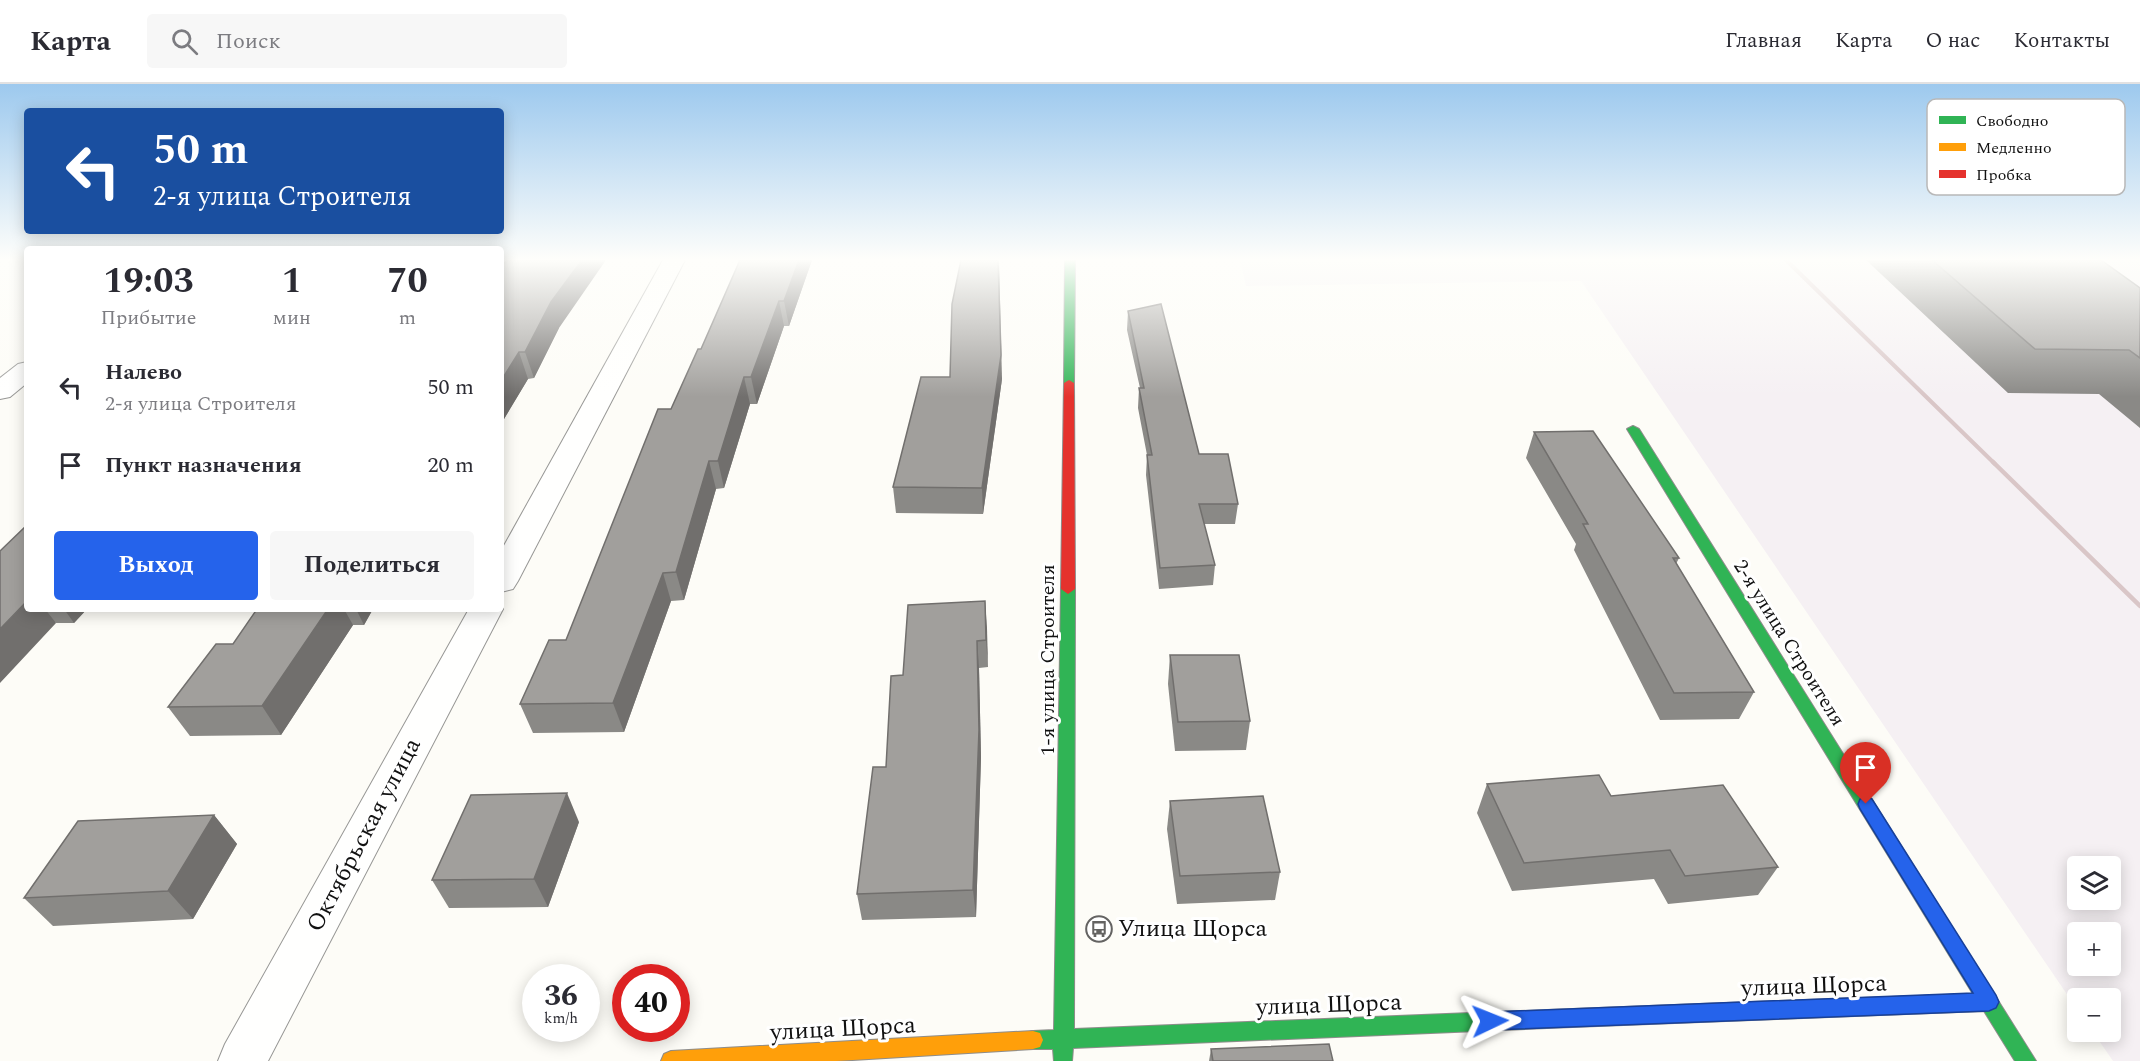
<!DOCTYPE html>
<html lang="ru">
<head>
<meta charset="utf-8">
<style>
	:root { --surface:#fff; --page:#f7f7f7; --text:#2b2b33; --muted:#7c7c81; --line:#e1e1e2; --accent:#2563eb }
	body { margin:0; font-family:Spectral,serif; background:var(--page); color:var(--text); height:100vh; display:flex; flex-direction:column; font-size:22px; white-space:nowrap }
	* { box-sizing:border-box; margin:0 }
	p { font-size:20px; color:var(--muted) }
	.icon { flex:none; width:33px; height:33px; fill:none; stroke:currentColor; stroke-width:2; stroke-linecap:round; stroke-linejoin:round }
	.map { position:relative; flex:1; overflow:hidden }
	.sheet { position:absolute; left:24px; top:162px; width:480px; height:366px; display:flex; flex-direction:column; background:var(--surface); border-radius:6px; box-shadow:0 3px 15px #0003 }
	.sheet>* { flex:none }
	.banner { position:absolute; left:24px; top:24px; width:480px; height:126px; border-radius:6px; box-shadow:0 3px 15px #0003; background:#1a4fa0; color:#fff; overflow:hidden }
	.buttons { position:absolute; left:2067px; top:772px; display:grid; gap:12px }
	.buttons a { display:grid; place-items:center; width:54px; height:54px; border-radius:6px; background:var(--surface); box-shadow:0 3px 15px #0003; font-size:30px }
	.speed { position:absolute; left:522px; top:880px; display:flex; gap:12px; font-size:30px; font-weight:700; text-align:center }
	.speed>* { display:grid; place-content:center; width:78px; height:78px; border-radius:50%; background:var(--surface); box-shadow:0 3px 15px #0003; line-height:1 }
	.speed small { font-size:15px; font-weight:400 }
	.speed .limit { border:9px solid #d22; background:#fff; color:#111 }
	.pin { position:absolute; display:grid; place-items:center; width:51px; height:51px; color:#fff; margin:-62px -26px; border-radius:50% 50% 50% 0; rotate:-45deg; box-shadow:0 0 6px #0007 }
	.pin .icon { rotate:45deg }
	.me { position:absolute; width:66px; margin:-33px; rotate:88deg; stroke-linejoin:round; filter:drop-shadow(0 0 4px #0008) }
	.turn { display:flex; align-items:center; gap:21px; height:126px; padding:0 30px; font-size:27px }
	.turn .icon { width:78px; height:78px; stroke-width:2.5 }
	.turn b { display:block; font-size:42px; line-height:51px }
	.eta { display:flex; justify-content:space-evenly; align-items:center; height:102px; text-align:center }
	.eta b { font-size:36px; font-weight:700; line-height:42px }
	.primary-button { display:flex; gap:12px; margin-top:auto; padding:12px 30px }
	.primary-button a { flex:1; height:69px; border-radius:6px; background:var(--accent); color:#fff; font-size:24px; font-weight:700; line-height:69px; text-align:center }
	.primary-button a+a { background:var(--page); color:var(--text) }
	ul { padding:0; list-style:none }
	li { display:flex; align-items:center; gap:18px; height:78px; padding:0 30px }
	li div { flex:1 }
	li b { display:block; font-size:22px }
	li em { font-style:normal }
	header { display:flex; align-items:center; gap:36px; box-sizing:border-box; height:84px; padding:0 30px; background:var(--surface); border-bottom:2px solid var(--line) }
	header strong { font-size:28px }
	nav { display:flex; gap:33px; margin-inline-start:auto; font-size:21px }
	.search { width:420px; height:54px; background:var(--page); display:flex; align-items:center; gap:15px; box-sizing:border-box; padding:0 21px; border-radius:6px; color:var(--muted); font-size:22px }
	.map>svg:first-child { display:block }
	.industrial { fill:#f5f0f3; fill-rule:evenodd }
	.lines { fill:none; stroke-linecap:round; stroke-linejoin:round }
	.street-casing { stroke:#979795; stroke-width:2 }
	.fast-casing { stroke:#8e8d8b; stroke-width:2 }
	.slow-casing { stroke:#8e8d8b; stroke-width:2 }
	.jam-casing { stroke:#8e8d8b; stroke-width:2 }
	.street { fill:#fffffe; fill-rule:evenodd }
	.fast { fill:#30b455; fill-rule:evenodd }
	.slow { fill:#ff9f0a; fill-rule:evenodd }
	.jam { fill:#e5322d; fill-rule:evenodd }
	.rail-far1 { stroke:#d9c6c7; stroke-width:4 }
	.rail { stroke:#d9c6c7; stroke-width:4.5 }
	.wall { fill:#8a8986 }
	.shaded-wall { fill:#716f6d }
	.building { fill:#a19f9c; stroke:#716f6d; stroke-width:1.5 }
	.route { fill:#2563eb; stroke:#184099; stroke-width:1.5 }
	.labels { text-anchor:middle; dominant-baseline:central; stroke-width:6; stroke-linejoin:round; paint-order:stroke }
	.street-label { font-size:20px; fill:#111; stroke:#fff }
	.near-street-label { font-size:24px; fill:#111; stroke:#fff }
	.near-poi-label { font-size:24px; fill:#111; stroke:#fff; text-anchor:start }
	.key { fill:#fff; stroke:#b8b8b8; stroke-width:1.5 }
	.key-label { font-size:16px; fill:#111 }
</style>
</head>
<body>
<header>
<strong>Карта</strong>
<div class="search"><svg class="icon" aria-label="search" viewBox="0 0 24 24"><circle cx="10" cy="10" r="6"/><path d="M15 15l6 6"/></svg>Поиск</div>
<nav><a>Главная</a><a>Карта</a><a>О нас</a><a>Контакты</a></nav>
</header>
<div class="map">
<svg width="2140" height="977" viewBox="0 0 2140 977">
	<rect width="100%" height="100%" fill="#fdfcf7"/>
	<!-- industrial -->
	<path class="industrial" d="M 1240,176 L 2140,176 L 2140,977 L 2113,977 L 2093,948 L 2110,948 L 2110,915 L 2078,915 L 2077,925 L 1581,197 L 1246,202 ZM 2078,783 L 2110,783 L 2110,816 L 2078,816 ZM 2078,849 L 2110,849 L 2110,882 L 2078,882 Z"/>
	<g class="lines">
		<!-- street casing -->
		<g class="street-casing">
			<g id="street">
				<path d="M 663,176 L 685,176 L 518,497 L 513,505 L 501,508 L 501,467 Z"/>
				<path d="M 27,278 L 27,299 L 10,313 L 0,315 L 0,294 L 18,280 Z"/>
				<path d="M 501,522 L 503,525 L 268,977 L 218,977 L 225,960 L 469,525 L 501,525 Z"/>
			</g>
		</g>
		<!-- fast casing -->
		<g class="fast-casing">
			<g id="fast">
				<path d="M 1065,176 L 1075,176 L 1074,299 L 1069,302 L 1064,299 Z"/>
				<path d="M 1633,342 L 1639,345 L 2036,977 L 2015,977 L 1984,927 L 1777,935 L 1770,932 L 1767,926 L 1770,920 L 1777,917 L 1973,910 L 1627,345 Z"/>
				<path d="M 1068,500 L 1075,505 L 1074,945 L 1547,926 L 1554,929 L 1557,935 L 1554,941 L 1547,944 L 1073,964 L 1072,977 L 1054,977 L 1053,965 L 1033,965 L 1026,963 L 1023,956 L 1026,949 L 1033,947 L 1054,946 L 1061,505 Z"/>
			</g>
		</g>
		<!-- slow casing -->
		<g class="slow-casing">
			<path id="slow" d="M 1033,947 L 1040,949 L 1043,956 L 1040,963 L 1033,965 L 836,977 L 661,977 L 664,970 L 671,967 Z"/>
		</g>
		<!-- jam casing -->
		<g class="jam-casing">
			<g id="jam">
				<path d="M 1069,296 L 1074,299 L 1075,505 L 1068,510 L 1061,505 L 1064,299 Z"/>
				<path d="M 1777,917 L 1784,920 L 1787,926 L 1784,932 L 1777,935 L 1547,944 L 1540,941 L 1537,935 L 1540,929 L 1547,926 Z"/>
			</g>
		</g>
		<!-- street -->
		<use href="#street" class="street"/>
		<!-- fast -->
		<use href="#fast" class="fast"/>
		<!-- slow -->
		<use href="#slow" class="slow"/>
		<!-- jam -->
		<use href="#jam" class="jam"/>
		<!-- rail-far1 -->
		<path class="rail-far1" d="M 1786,176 L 1995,380"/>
		<!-- rail -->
		<path class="rail" d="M 1993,378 L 2140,522"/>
	</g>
	<!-- wall -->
	<g class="wall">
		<path d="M 507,176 L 559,244 L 534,294 L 528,295 L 501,340 Z"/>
		<path d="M 812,176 L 789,242 L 784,242 L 757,320 L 750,320 L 724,404 L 716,405 L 684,516 L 671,517 L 624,648 L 533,649 L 520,620 L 566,556 L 671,325 L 701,265 Z"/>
		<path d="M 1866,176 L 2101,176 L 2140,204 L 2140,344 L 2099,310 L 2008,309 Z"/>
		<path d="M 1128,227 L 1199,370 L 1238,420 L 1235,440 L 1204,440 L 1215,481 L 1213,501 L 1159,505 L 1146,391 L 1147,371 L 1138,324 L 1139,304 L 1140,304 L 1127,246 Z"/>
		<path d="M 1002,295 L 983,430 L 896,429 L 893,403 Z"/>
		<path d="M 1534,348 L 1679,474 L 1676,480 L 1754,608 L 1739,635 L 1660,636 L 1574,466 L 1576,460 L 1526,374 Z"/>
		<path d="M 985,517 L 988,583 L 979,584 L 981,673 L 976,833 L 862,836 L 857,810 L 886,683 L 903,591 Z"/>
		<path d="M 27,525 L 87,525 L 74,539 L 56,539 Z"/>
		<path d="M 257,525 L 373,525 L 364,541 L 353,541 L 281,651 L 190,652 L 168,623 L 233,560 Z"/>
		<path d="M 1170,571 L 1250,637 L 1246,666 L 1175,667 L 1168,600 Z"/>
		<path d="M 1487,700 L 1611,712 L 1778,783 L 1758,811 L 1668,820 L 1654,795 L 1512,807 L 1477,729 Z"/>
		<path d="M 1170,717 L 1280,788 L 1275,816 L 1177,820 L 1167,745 Z"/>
		<path d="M 214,731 L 237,760 L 193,835 L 53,842 L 24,814 Z"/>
		<path d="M 579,738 L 548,823 L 449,824 L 432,796 Z"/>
		<path d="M 1211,965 L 1333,977 L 1209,977 Z"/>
	</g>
	<!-- shaded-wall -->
	<g class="shaded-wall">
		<path d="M 582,176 L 606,176 L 559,244 L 534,294 L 525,268 L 551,218 Z"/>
		<path d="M 799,176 L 812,176 L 789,242 L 784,217 Z"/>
		<path d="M 999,176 L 1002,295 L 983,430 L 982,404 Z"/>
		<path d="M 779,217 L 784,242 L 757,320 L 751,293 Z"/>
		<path d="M 519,268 L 528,295 L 501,340 L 501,297 Z"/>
		<path d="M 744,293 L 750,320 L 724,404 L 718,377 Z"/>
		<path d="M 709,377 L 716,405 L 684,516 L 676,488 Z"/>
		<path d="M 663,489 L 671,517 L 624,648 L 613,619 Z"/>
		<path d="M 27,517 L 27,525 L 45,525 L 56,539 L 0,599 L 0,545 Z"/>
		<path d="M 985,517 L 987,544 L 988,583 L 986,556 Z"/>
		<path d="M 64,525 L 87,525 L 74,539 Z"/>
		<path d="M 328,525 L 344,525 L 353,541 L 281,651 L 262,622 Z"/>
		<path d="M 356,525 L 373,525 L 364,541 Z"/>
		<path d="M 977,557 L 979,584 L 981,673 L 976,833 L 973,806 Z"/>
		<path d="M 567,709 L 579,738 L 548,823 L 534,795 Z"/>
		<path d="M 214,731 L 237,760 L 193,835 L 168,807 Z"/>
	</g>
	<!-- building -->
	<g class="building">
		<path d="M 507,176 L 582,176 L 551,218 L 525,268 L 519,268 L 501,297 L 501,183 Z"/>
		<path d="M 740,176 L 799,176 L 784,217 L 779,217 L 751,293 L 744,293 L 718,377 L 709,377 L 676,488 L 663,489 L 613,619 L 520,620 L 549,556 L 566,556 L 658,325 L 671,325 L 698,265 L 701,265 Z"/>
		<path d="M 961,176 L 998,176 L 1001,271 L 982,404 L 893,403 L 921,293 L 950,293 L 952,220 Z"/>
		<path d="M 1932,176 L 2101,176 L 2140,204 L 2140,274 L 2129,266 L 2035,265 Z"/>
		<path d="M 1161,220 L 1199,370 L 1228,370 L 1238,420 L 1199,420 L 1215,481 L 1160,484 L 1147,371 L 1152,371 L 1139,304 L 1144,304 L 1128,227 Z"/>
		<path d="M 1593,347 L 1679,474 L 1673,474 L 1754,608 L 1674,609 L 1583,440 L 1588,440 L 1534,348 Z"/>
		<path d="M 27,441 L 27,517 L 0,545 L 0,467 Z"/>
		<path d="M 985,517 L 986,556 L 977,557 L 979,646 L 973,806 L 857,810 L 873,683 L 886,683 L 891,592 L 903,591 L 908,521 Z"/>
		<path d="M 257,525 L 328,525 L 262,622 L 168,623 L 216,560 L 233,560 Z"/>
		<path d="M 1170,571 L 1239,571 L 1250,637 L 1178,638 Z"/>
		<path d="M 1599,691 L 1611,712 L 1723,701 L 1778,783 L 1685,792 L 1670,766 L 1524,779 L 1487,700 Z"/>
		<path d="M 567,709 L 534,795 L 432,796 L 471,711 Z"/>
		<path d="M 1263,712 L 1280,788 L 1180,792 L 1170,717 Z"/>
		<path d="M 214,731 L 168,807 L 24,814 L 78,737 Z"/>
		<path d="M 1329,960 L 1333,977 L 1213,977 L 1211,965 Z"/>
	</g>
	<!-- sky -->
	<linearGradient id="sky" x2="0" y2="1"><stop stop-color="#9dc9ee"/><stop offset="0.56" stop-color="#fefefb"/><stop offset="1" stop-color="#fefefb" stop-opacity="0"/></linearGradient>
	<rect width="2140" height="313" fill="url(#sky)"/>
	<!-- route -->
	<path class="route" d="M 1866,713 L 1872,715 L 1996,911 L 1999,918 L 1996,924 L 1989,927 L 1490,946 L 1483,944 L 1481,937 L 1483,931 L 1490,928 L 1973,909 L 1860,725 L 1858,720 L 1860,715 Z"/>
	<!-- icons -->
	<defs>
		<g id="bus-ring" transform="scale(1.35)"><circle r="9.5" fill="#fff" stroke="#646362" stroke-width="1.5"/><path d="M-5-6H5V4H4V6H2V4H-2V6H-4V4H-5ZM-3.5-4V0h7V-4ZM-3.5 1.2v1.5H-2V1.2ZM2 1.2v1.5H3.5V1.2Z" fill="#646362"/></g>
	</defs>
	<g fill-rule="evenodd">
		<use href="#bus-ring" x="1099" y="845"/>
	</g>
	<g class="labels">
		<!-- street labels -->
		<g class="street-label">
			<text transform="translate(1789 559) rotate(58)">2-я улица Строителя</text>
			<text transform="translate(1048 576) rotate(-90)">1-я улица Строителя</text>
		</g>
		<!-- near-street labels -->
		<g class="near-street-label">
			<text transform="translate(364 751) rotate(-62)">Октябрьская улица</text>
			<text transform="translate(1814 902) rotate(-2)">улица Щорса</text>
			<text transform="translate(1329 921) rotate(-2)">улица Щорса</text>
			<text transform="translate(843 945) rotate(-3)">улица Щорса</text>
		</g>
		<!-- near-poi labels -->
		<g class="near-poi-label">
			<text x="1118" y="845">Улица Щорса</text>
		</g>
	</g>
	<!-- legend -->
	<rect x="1927" y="15" width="198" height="96" rx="9" class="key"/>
	<rect x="1939" y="32" width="27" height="8" fill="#30b455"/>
	<rect x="1939" y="59" width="27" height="8" fill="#ff9f0a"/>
	<rect x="1939" y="86" width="27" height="8" fill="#e5322d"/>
	<g class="key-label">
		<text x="1976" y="42">Свободно</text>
		<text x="1976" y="69">Медленно</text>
		<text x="1976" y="96">Пробка</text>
	</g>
</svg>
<div class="buttons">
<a><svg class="icon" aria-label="layers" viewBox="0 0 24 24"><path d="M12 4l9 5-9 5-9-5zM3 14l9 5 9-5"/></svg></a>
<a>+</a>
<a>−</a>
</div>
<div class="speed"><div>36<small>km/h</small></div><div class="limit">40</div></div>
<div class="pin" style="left:1866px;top:720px;background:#d93025"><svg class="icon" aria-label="arrive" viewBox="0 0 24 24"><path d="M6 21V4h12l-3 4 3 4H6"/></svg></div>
<svg class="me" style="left:1490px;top:937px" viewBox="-20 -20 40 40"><path d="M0-17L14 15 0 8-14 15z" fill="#2563eb" stroke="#fff" stroke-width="4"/></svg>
<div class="banner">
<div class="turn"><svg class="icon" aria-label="left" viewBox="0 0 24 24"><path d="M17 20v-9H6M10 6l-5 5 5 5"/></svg><div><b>50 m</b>2-я улица Строителя</div></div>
</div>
<section class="sheet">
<div class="eta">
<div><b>19:03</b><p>Прибытие</p></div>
<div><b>1</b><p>мин</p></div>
<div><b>70</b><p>m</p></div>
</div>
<ul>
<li><svg class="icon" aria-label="left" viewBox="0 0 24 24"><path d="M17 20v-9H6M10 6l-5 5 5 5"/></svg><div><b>Налево</b><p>2-я улица Строителя</p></div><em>50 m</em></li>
<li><svg class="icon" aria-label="arrive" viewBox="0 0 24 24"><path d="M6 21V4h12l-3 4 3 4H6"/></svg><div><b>Пункт назначения</b></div><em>20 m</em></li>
</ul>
<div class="primary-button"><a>Выход</a><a>Поделиться</a></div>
</section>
</div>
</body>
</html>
